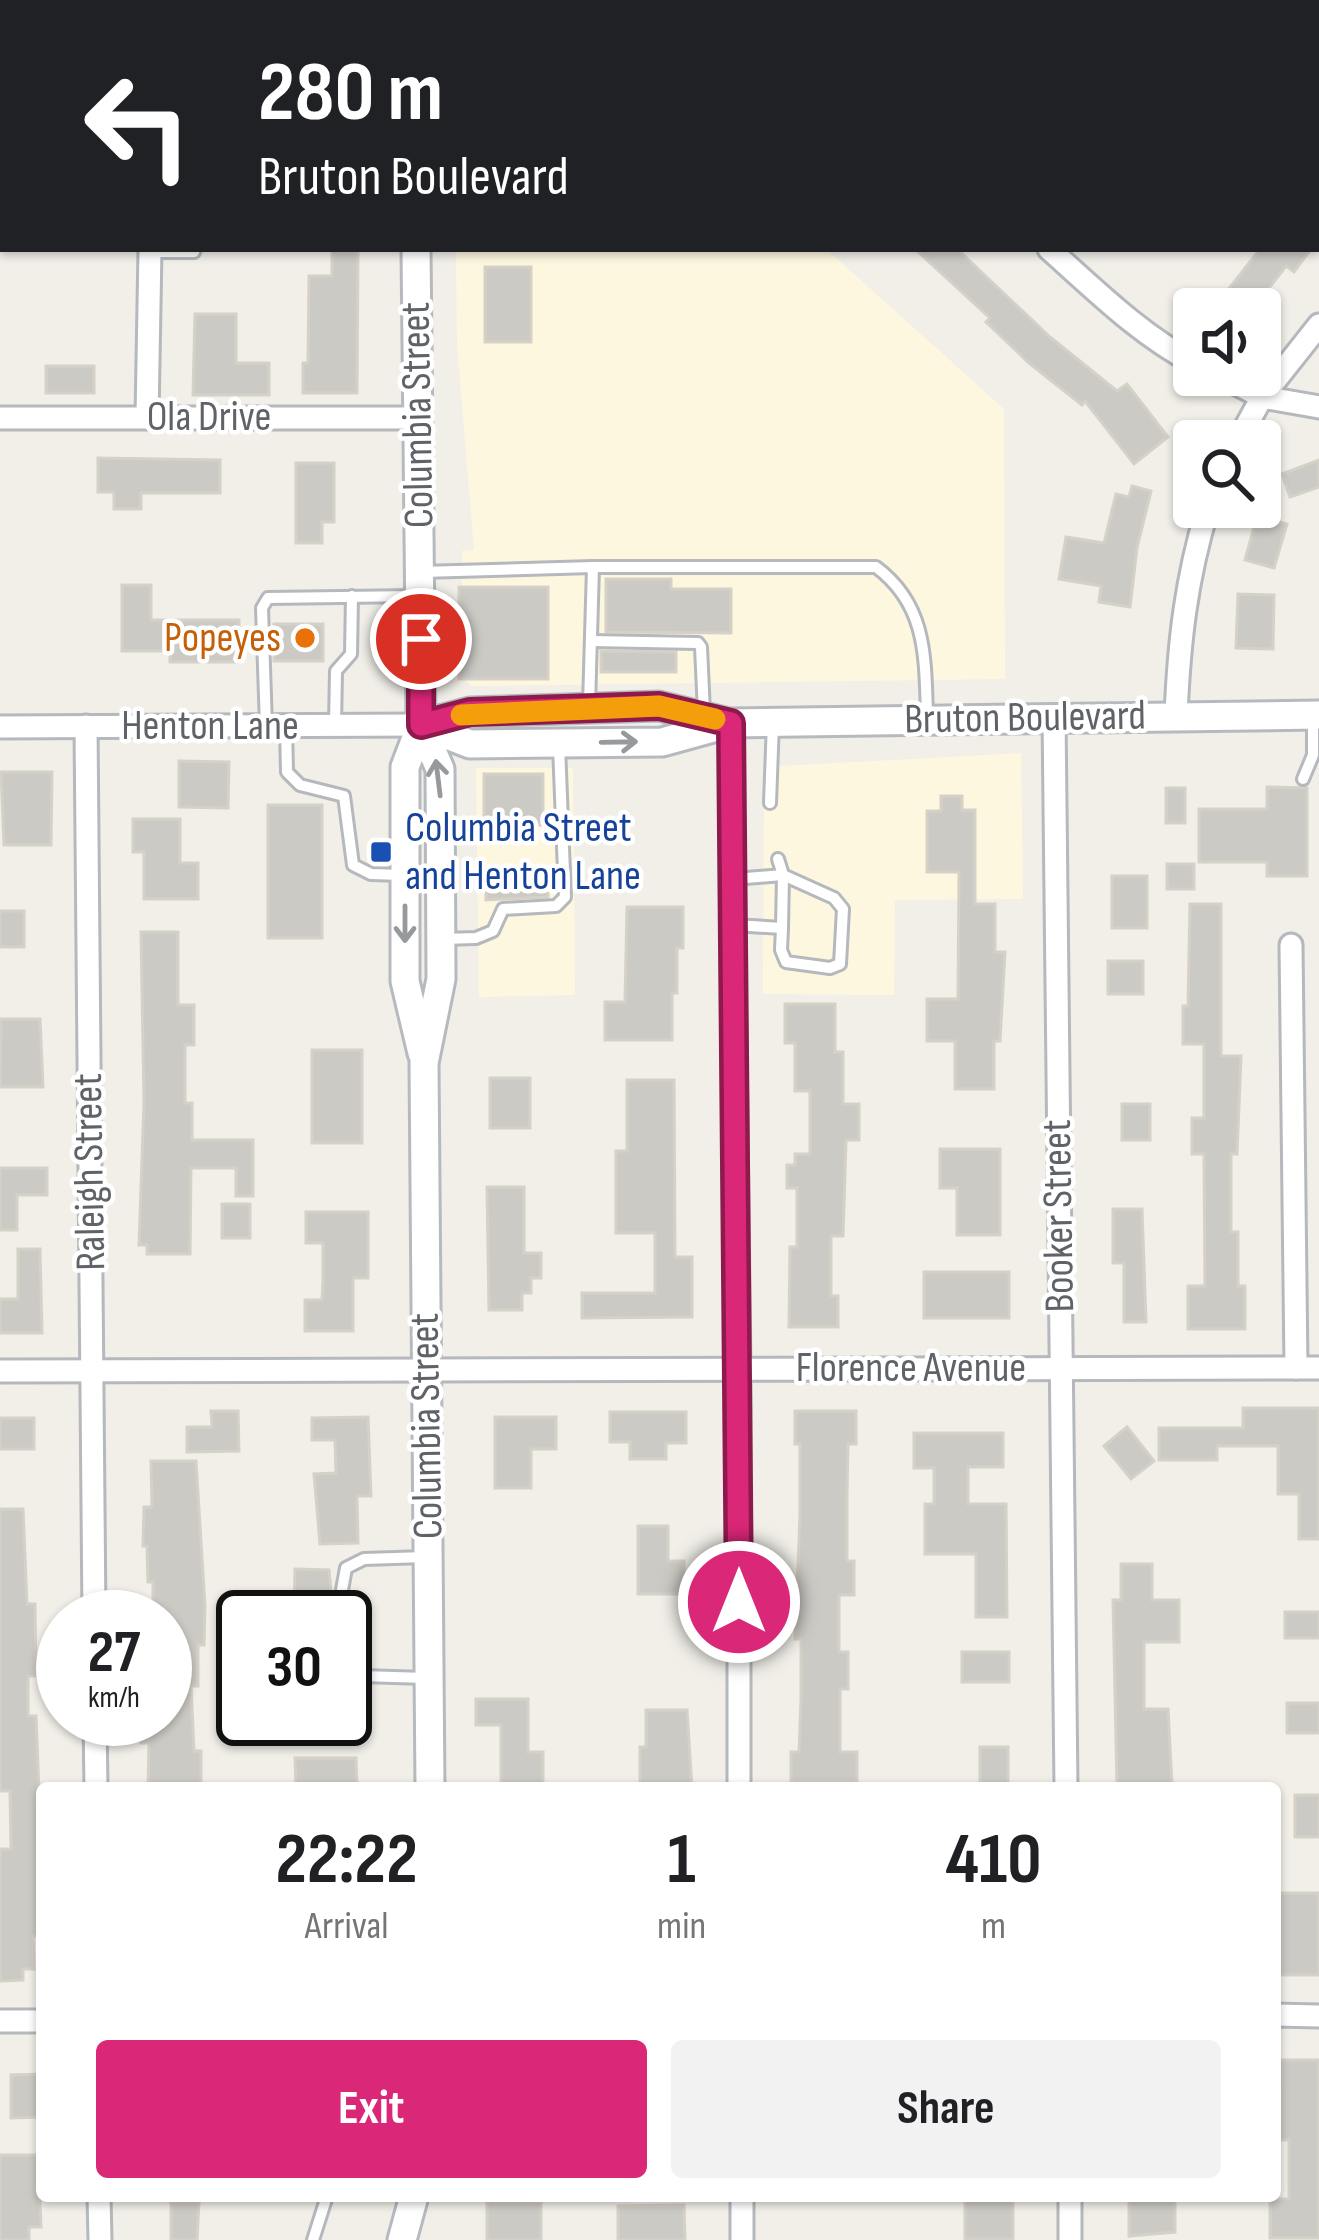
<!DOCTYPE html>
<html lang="en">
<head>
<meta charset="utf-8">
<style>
	:root { --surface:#fff; --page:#f2f2f2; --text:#202124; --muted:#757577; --accent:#db2777 }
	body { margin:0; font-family:"Sofia Sans Condensed",sans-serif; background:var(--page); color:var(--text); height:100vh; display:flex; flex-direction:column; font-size:45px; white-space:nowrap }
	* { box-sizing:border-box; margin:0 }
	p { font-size:39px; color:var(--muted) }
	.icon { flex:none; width:66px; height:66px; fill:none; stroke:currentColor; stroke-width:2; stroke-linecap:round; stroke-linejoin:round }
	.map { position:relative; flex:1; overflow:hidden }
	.drawer { position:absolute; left:36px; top:1782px; width:1245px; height:420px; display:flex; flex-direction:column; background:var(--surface); border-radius:12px; box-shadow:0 3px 9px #0004 }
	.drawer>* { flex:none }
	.hud { position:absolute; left:0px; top:0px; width:1320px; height:252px; box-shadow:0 3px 9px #0004; background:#202124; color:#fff; overflow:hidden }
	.fabs { position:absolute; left:1173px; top:288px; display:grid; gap:24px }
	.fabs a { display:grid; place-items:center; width:108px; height:108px; border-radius:12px; background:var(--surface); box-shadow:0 3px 9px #0004; font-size:60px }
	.speed { position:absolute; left:36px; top:1590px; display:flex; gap:24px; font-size:60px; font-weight:700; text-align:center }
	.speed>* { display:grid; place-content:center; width:156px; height:156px; border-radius:50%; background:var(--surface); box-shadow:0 3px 9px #0004; line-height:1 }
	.speed small { font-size:30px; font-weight:400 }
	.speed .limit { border:6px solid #111; border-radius:18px; background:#fff; color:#111 }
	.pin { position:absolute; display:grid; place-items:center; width:102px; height:102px; color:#fff; margin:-51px; border:6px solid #fff; border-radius:50%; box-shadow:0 3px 12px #0007 }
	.me { position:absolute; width:132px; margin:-66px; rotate:0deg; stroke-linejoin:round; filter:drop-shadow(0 0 9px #0008) }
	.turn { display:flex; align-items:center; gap:42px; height:252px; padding:0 60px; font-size:54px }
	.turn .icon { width:156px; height:156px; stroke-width:2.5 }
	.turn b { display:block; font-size:84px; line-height:102px }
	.eta { display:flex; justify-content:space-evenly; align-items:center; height:204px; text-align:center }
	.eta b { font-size:72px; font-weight:700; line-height:84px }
	.primary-button { display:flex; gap:24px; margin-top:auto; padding:24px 60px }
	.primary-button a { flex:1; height:138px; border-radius:12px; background:var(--accent); color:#fff; font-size:48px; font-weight:700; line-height:138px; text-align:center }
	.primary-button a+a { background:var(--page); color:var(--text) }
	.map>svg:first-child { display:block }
	.commercial { fill:#fef7e0 }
	.building { fill:#cccac5; stroke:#d6d1c6; stroke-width:3 }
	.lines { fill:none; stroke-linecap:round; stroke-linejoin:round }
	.lane-casing { stroke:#b5b8bc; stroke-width:16 }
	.street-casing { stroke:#b5b8bc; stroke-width:27 }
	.secondary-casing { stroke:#b6babf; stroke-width:33 }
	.lane { stroke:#fff; stroke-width:10 }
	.street { stroke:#fff; stroke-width:21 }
	.secondary { stroke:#fff; stroke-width:27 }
	.oneway { stroke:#979a9d }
	.route-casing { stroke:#8e194d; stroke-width:30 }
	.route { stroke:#db2777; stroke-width:21 }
	.slow { stroke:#f59e0b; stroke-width:21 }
	.food-dot { fill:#e8710a; stroke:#fff; stroke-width:4.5 }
	.transit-dot { fill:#1a4fb4; stroke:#fff; stroke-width:4.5 }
	.labels { text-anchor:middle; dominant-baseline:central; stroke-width:9; stroke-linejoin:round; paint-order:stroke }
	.street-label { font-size:42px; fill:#5f6368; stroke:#fff }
	.food-label { font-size:42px; fill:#c56008; stroke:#fff; text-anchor:end }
	.transit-label { font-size:42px; fill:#164399; stroke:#fff; text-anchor:start }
</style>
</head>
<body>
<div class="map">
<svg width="1319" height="2240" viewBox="0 0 1319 2240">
	<rect width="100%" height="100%" fill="#f1efe8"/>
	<!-- commercial -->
	<g class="commercial">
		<path d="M 456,249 L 826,249 L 1004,409 L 1005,679 L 471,686 L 462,676 L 462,551 L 474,550 L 457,345 Z"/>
		<path d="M 1021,753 L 1023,899 L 895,900 L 894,995 L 763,994 L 764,767 Z"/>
		<path d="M 476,768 L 573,768 L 575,995 L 479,997 Z"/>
	</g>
	<!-- building -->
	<g class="building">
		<path d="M 332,249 L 358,249 L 357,393 L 303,393 L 303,363 L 308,363 L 309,276 L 332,276 Z"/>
		<path d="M 915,249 L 957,249 L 1050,337 L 1117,391 L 1127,384 L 1168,437 L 1134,464 L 1085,401 L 1082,405 L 1029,363 L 986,322 L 990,318 Z"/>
		<path d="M 1260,249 L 1311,249 L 1294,272 L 1286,266 L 1253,309 L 1213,309 Z"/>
		<rect x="485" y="267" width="46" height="75"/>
		<path d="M 195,314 L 236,314 L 236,363 L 269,363 L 269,395 L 193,395 Z"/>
		<rect x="46" y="366" width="48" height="27"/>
		<path d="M 98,458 L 220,460 L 220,493 L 141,493 L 141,509 L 114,509 L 114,492 L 98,492 Z"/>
		<path d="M 1319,460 L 1319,487 L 1290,497 L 1282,474 Z"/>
		<path d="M 296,463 L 334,463 L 334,522 L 322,522 L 322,543 L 296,543 Z"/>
		<path d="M 1132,486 L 1151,491 L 1137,548 L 1130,607 L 1099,602 L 1101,586 L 1059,579 L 1066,537 L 1104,543 L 1116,494 L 1129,497 Z"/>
		<path d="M 1257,516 L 1287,524 L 1274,568 L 1245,560 Z"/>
		<path d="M 606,579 L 671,579 L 671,589 L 731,589 L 731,633 L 606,632 Z"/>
		<path d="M 122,585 L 151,585 L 151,620 L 239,620 L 239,662 L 170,662 L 170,651 L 122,651 Z"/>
		<rect x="459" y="587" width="89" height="92"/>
		<path d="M 1238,594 L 1274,595 L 1273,649 L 1236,648 Z"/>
		<rect x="274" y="624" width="49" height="37"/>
		<path d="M 601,651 L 676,652 L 676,672 L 601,672 Z"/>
		<path d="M 179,761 L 229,762 L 228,808 L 179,807 Z"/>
		<path d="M 1,772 L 52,772 L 51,845 L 4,845 Z"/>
		<rect x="484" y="774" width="59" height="51"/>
		<path d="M 1267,787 L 1307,788 L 1307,876 L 1267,876 L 1267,862 L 1199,862 L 1199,809 L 1267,809 Z"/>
		<rect x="1166" y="788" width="19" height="35"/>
		<path d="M 941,796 L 962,796 L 962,810 L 975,810 L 975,904 L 995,904 L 995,952 L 1005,952 L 1000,1041 L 994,1041 L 994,1089 L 955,1089 L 955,1041 L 927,1041 L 927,999 L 958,999 L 959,872 L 927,872 L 927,811 L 941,811 Z"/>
		<rect x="268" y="805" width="54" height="133"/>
		<path d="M 133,819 L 180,819 L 180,863 L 198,863 L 198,899 L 144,899 L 144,852 L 133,852 Z"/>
		<rect x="1167" y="864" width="27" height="25"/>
		<path d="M 486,876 L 548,876 L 548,897 L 486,900 Z"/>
		<rect x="1112" y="876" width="35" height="52"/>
		<path d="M 1190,904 L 1221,904 L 1221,1056 L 1241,1056 L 1237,1154 L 1231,1154 L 1231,1232 L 1238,1232 L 1238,1286 L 1245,1286 L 1245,1329 L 1188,1329 L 1188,1286 L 1205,1286 L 1204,1154 L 1192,1154 L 1192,1118 L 1204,1118 L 1204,1044 L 1183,1044 L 1183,1006 L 1188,1006 Z"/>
		<path d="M 627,907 L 683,907 L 683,948 L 677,948 L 677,993 L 672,993 L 672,1040 L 605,1040 L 605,1002 L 625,1002 Z"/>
		<rect x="0" y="911" width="24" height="36"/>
		<path d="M 141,932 L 178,932 L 178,1005 L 194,1005 L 194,1045 L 185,1045 L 185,1103 L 192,1103 L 192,1140 L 253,1140 L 253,1196 L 236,1196 L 236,1168 L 191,1168 L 190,1254 L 147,1254 L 147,1245 L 139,1245 L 144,1102 Z"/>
		<rect x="1108" y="961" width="35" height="33"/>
		<path d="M 785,1004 L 835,1004 L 835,1052 L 843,1052 L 843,1104 L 859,1104 L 859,1140 L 846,1140 L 843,1236 L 831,1236 L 831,1296 L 838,1296 L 838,1327 L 789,1327 L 790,1247 L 797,1247 L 797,1188 L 787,1188 L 787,1165 L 795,1165 L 795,1154 L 810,1154 L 810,1091 L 795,1091 L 795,1043 L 785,1043 Z"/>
		<path d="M 1,1019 L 40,1019 L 43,1087 L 0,1087 Z"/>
		<rect x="312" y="1050" width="50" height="93"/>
		<rect x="490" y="1078" width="40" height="50"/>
		<path d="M 627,1080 L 674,1080 L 675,1257 L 692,1257 L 692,1317 L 582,1318 L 582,1293 L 655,1293 L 655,1233 L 616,1233 L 616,1151 L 627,1151 Z"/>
		<rect x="1122" y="1104" width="28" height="36"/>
		<path d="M 940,1149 L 1000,1149 L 1000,1235 L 957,1235 L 957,1188 L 940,1188 Z"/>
		<path d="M 0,1168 L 47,1168 L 47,1195 L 17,1195 L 17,1230 L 0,1230 Z"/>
		<path d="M 487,1187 L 524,1187 L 524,1253 L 541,1253 L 541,1278 L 531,1278 L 531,1293 L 522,1293 L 522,1310 L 489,1310 Z"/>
		<rect x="222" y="1204" width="28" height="34"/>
		<path d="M 1113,1209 L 1142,1209 L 1146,1322 L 1124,1322 L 1124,1263 L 1113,1263 Z"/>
		<path d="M 306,1212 L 368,1212 L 368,1278 L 353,1278 L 353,1331 L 305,1331 L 305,1300 L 322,1300 L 323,1282 L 323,1243 L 306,1243 Z"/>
		<path d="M 18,1249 L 40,1249 L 42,1333 L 0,1333 L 0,1299 L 18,1299 Z"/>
		<rect x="924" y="1272" width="85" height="46"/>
		<path d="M 1243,1408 L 1319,1408 L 1319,1539 L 1299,1539 L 1299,1494 L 1278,1494 L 1278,1446 L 1217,1446 L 1217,1460 L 1159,1460 L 1159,1428 L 1243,1428 Z"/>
		<path d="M 211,1411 L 238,1411 L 239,1451 L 187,1452 L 187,1427 L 212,1427 Z"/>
		<path d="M 795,1411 L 856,1411 L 856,1444 L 848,1444 L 847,1494 L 847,1561 L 854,1561 L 854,1595 L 839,1595 L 839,1652 L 848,1652 L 848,1689 L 840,1689 L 840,1752 L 857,1752 L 857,1782 L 791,1782 L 791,1752 L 799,1752 L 801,1699 L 801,1639 L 795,1639 L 800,1515 L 800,1444 L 795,1444 Z"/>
		<path d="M 610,1412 L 686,1412 L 686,1443 L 666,1443 L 666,1459 L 630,1459 L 630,1442 L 610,1442 Z"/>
		<path d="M 368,1417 L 371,1496 L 357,1496 L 358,1543 L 320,1544 L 314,1474 L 336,1473 L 335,1440 L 312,1440 L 312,1418 Z"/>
		<path d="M 495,1417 L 556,1417 L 556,1449 L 531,1449 L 531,1488 L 495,1488 Z"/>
		<rect x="0" y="1418" width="34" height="31"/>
		<path d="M 1127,1427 L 1154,1461 L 1131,1479 L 1104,1446 Z"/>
		<path d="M 914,1433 L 1003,1433 L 1003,1467 L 968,1467 L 968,1504 L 1006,1504 L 1007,1617 L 976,1617 L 976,1554 L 925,1554 L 925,1504 L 934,1504 L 934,1468 L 914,1468 Z"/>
		<path d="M 151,1461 L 196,1461 L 205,1606 L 204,1645 L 198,1645 L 198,1686 L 191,1686 L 194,1751 L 201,1751 L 201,1788 L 148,1788 L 149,1743 L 141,1743 L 141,1719 L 165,1719 L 165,1617 L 153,1617 L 153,1582 L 148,1582 L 147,1546 L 143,1546 L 144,1507 L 152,1507 Z"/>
		<path d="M 0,1509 L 23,1509 L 27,1604 L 35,1604 L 36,1676 L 28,1676 L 28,1716 L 36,1716 L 42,1866 L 42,1936 L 33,1936 L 34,1969 L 23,1969 L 23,1980 L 0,1981 L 0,1849 L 11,1849 L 10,1791 L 0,1791 Z"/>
		<path d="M 638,1526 L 668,1526 L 668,1561 L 684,1561 L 684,1594 L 638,1594 Z"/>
		<path d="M 1121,1564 L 1152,1564 L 1152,1600 L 1179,1600 L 1179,1642 L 1144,1642 L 1144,1709 L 1168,1709 L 1172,1786 L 1117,1786 L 1113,1600 L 1121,1600 Z"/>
		<path d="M 295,1569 L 329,1570 L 333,1612 L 294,1611 Z"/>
		<rect x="1285" y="1612" width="34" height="26"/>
		<rect x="962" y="1652" width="47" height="30"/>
		<path d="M 476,1699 L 528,1699 L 528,1752 L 543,1752 L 543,1788 L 501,1788 L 501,1725 L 476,1725 Z"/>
		<rect x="1287" y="1703" width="32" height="30"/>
		<path d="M 646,1710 L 687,1710 L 692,1788 L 640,1788 L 640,1747 L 646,1747 Z"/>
		<rect x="980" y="1747" width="28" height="39"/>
		<path d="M 295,1758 L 356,1758 L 357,1788 L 296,1788 Z"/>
		<rect x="1295" y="1795" width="24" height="42"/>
		<path d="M 1275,1893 L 1319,1893 L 1319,1975 L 1279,1975 Z"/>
		<path d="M 1275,2060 L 1319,2060 L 1319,2238 L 1270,2238 L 1270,2199 L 1289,2199 L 1289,2140 L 1280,2140 L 1280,2089 L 1275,2089 Z"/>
		<path d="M 42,2074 L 42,2117 L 11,2118 L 11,2075 Z"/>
		<path d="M 0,2155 L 38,2155 L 41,2227 L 29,2227 L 29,2240 L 0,2240 Z"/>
		<path d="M 1129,2199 L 1175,2199 L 1175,2232 L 1129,2236 Z"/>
		<rect x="965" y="2201" width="48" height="38"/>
		<path d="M 199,2202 L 197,2240 L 171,2240 L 171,2203 Z"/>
		<rect x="487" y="2202" width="54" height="38"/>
		<path d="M 684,2205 L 685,2240 L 618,2240 L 618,2206 Z"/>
	</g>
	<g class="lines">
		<!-- lane casing -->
		<g class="lane-casing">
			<g id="lane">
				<path d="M 150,252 L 194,252 L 195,249"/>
				<path d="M 593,567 L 876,567 C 927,605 925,657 927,716"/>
				<path d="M 421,572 L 593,567 L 589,705"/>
				<path d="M 591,641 L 698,643 L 701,647 L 704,713"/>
				<path d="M 266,726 L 262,608 L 268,598 L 416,596"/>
				<path d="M 286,726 L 287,772 L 300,785 L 344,796 L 353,865 L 371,874 L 402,875"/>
				<path d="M 335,726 L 336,671 L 351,654 L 352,596"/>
				<path d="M 1303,779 L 1313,755 L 1313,719"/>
				<path d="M 770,803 L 773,722"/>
				<path d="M 778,859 L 783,875 L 834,898 L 843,909 L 840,964 L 830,968 L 786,962 L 781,950 L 782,928"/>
				<path d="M 734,879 L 783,875 L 782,928 L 734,925"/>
				<path d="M 442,939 L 476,938 L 493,931 L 503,909 L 556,906 L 565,897 L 559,746"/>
				<path d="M 342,1590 L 346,1568 L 364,1559 L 425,1557"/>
				<path d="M 342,1600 L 343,1617"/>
				<path d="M 345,1636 L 348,1661 L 361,1676 L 426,1678"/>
				<path d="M 313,2240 L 327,2196"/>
			</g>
		</g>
		<!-- street casing -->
		<g class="street-casing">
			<g id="street">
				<path d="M 171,0 L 171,3"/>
				<path d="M 753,0 L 759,3"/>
				<path d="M 923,3 L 925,0"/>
				<path d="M 0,86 L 3,86"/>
				<path d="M 1049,249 C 1094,289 1140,335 1194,363"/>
				<path d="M 1219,375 L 1262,397 L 1319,407"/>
				<path d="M 147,417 L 150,249"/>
				<path d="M 0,418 L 417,418"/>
				<path d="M 1238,441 L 1262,397 L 1319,325"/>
				<path d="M 1054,716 L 1066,1788"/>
				<path d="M 1176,716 C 1179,642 1186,579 1208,507"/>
				<path d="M 731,723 L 739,1369 L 739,1788"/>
				<path d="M 86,726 L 94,1617"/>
				<path d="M 0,727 L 421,725"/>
				<path d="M 1291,945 L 1296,1368"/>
				<path d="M 0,1371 L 1319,1368"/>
				<path d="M 95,1719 L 96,1788"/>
				<path d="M 1275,2015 L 1319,2016"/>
				<path d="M 0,2021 L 42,2021"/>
				<path d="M 99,2196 L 100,2240"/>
				<path d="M 742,2196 L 742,2240"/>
				<path d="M 1070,2196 L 1070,2240"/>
			</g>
		</g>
		<!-- secondary casing -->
		<g class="secondary-casing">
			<g id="secondary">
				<path d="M 415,3 L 415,0"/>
				<path d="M 416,249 L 421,725 L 405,767 L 405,981 L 422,1053"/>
				<path d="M 421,725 L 440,769 L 441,979 L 424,1063 L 430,1788"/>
				<path d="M 421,725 L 470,744 L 662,742 L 731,723 L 1319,715"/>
				<path d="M 421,725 L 470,712 L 659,706 L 725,722"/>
				<path d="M 402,2240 L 414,2196"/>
			</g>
		</g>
		<!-- lane -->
		<use href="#lane" class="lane"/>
		<!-- street -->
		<use href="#street" class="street"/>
		<!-- secondary -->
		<use href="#secondary" class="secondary"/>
	</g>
	<!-- one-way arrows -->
	<defs><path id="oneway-shaft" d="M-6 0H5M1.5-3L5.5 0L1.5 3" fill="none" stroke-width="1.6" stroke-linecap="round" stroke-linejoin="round" transform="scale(3)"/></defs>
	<g class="oneway">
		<use href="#oneway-shaft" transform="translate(619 742) rotate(-1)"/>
		<use href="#oneway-shaft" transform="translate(438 778) rotate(-97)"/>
		<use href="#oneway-shaft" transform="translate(405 924) rotate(90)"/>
	</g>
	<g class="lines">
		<!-- route casing -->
		<g class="route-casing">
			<path id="route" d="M 421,639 L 421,725 L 470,712 L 659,706 L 731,723 L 739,1602"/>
		</g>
		<!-- route -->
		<use href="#route" class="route"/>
		<!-- slow -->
		<path class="slow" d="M 461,715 L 659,706 L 715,719"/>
	</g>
	<!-- markers -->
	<circle class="food-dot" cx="305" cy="638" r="12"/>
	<rect class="transit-dot" x="369" y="840" width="24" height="24" rx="6"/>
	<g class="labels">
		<!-- street labels -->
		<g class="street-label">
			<text transform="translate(418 415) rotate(-91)">Columbia Street</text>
			<text x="209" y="417">Ola Drive</text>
			<text transform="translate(1025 718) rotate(-1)">Bruton Boulevard</text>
			<text x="210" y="726">Henton Lane</text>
			<text transform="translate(90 1172) rotate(-91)">Raleigh Street</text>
			<text transform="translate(1059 1216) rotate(-91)">Booker Street</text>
			<text x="911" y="1368">Florence Avenue</text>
			<text transform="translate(427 1426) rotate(-91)">Columbia Street</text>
		</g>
		<!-- food labels -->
		<g class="food-label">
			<text x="281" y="638">Popeyes</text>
		</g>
		<!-- transit labels -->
		<g class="transit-label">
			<text x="405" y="828">Columbia Street<tspan x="405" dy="48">and Henton Lane</tspan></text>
		</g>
	</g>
</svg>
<div class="fabs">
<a><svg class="icon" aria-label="sound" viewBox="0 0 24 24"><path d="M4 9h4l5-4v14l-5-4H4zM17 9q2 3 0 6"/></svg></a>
<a><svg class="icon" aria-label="search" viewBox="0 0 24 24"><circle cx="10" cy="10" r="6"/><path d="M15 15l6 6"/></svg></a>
</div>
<div class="speed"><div>27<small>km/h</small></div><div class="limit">30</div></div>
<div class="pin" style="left:421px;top:639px;background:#d93025"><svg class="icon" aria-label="arrive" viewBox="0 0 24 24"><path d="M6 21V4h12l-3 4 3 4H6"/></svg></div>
<svg class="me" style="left:739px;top:1602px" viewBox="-20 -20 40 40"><circle r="17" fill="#db2777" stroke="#fff" stroke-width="3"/><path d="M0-11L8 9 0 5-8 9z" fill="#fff"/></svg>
<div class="hud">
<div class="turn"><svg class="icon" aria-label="left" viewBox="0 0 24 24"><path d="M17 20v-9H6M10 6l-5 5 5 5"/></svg><div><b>280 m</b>Bruton Boulevard</div></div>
</div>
<section class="drawer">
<div class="eta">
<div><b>22:22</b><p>Arrival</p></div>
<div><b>1</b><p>min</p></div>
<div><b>410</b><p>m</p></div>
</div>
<div class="primary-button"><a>Exit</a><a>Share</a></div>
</section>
</div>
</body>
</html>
